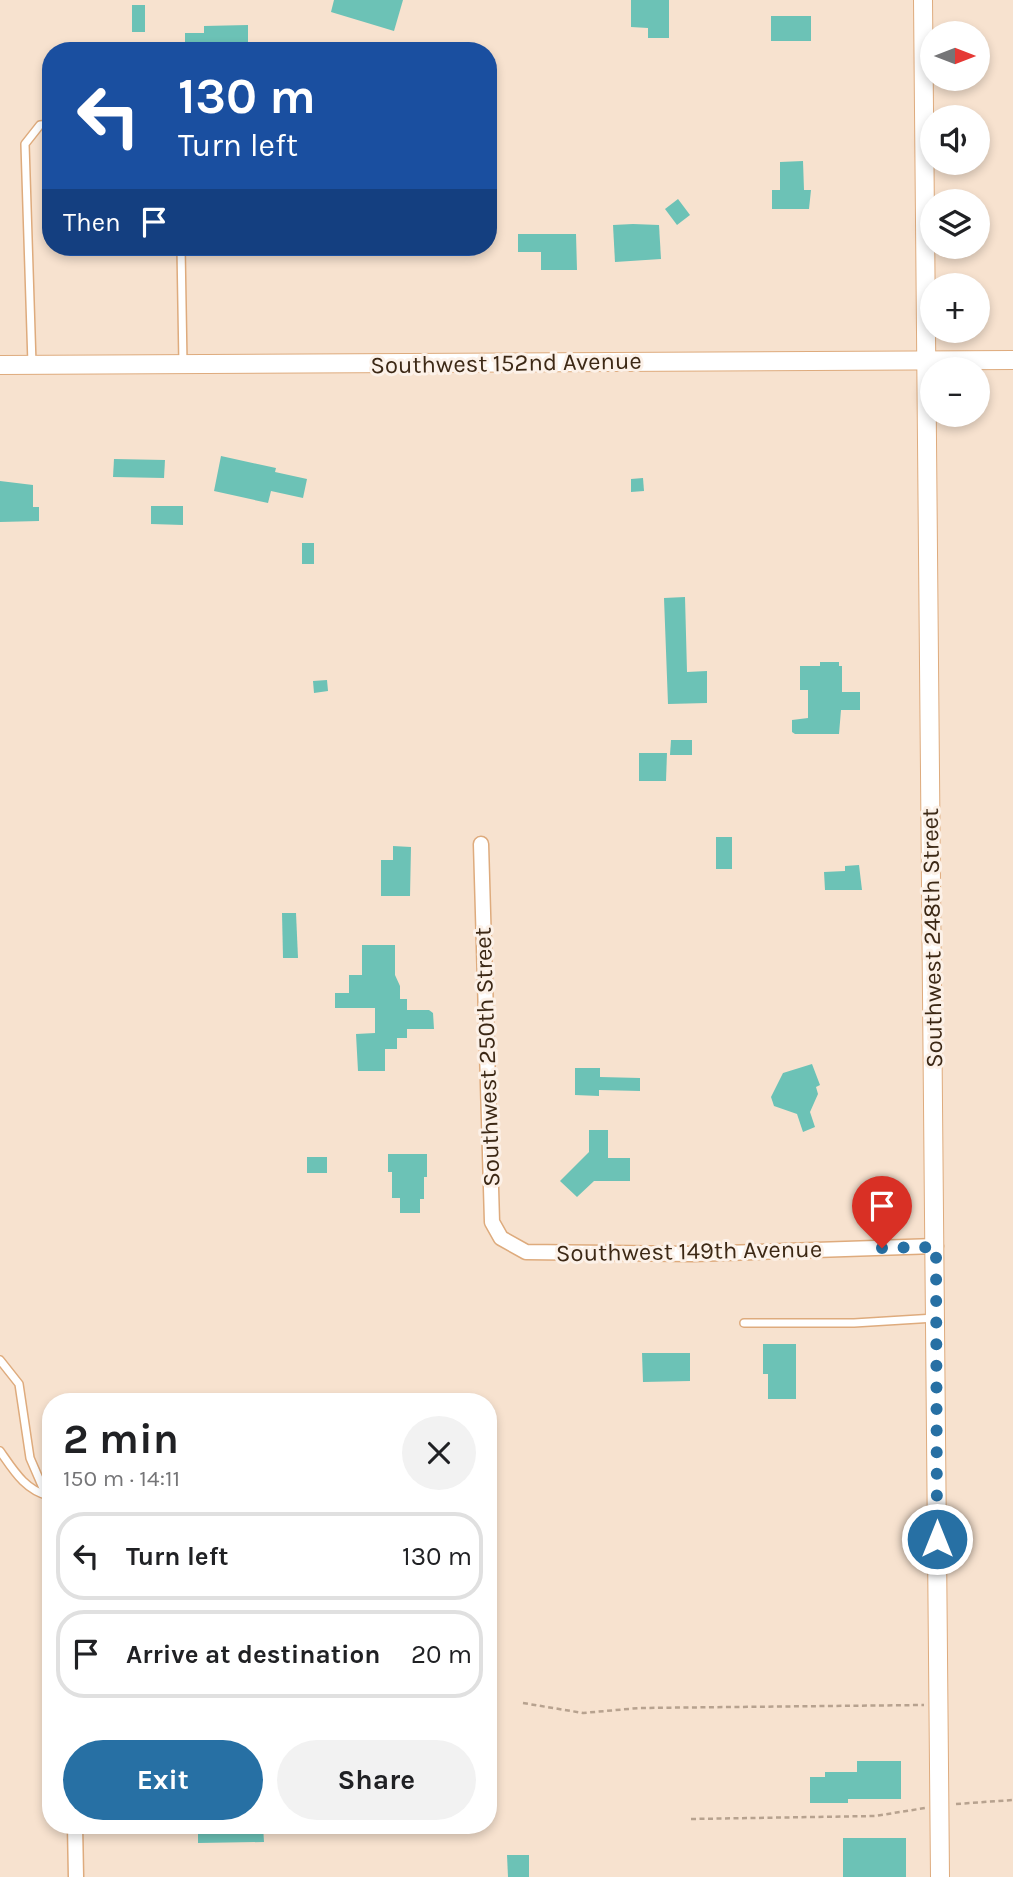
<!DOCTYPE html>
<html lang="en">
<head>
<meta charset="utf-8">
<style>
	:root { --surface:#fff; --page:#f2f2f2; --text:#202124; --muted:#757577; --line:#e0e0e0; --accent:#2770a4 }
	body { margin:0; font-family:Karla,sans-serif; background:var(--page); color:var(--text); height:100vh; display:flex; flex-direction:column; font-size:26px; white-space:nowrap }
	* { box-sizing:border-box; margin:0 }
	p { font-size:23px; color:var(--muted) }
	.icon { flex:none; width:38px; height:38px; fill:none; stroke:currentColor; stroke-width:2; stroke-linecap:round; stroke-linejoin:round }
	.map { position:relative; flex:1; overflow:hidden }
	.details { position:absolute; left:42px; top:1393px; width:455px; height:441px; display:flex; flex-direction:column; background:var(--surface); border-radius:28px; box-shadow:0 4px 10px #0003 }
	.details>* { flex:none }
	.top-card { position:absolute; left:42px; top:42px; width:455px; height:214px; border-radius:28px; box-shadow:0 4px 10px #0003; background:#1a4fa0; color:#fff; overflow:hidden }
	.needle { width:46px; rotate:90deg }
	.fabs { position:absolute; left:920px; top:21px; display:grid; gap:14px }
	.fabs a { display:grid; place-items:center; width:70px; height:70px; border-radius:50%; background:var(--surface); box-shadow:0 4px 10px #0003; font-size:35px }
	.pin { position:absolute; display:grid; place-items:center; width:60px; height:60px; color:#fff; margin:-72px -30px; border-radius:50% 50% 50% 0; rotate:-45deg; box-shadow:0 0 7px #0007 }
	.pin .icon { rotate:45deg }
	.me { position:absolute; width:77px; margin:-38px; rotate:0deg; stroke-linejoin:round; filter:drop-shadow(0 0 5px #0008) }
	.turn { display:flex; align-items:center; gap:24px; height:147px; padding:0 21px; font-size:32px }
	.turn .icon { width:91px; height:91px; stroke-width:2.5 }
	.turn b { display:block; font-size:49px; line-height:60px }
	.then { display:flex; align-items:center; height:66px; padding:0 21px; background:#0003; gap:14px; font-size:26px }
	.round { display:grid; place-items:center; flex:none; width:74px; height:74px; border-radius:37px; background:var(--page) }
	.head { display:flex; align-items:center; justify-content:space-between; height:119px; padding:0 21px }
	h1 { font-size:42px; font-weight:700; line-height:52px }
	.cta { display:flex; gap:14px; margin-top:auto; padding:14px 21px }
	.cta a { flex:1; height:80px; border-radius:42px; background:var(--accent); color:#fff; font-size:28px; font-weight:700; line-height:80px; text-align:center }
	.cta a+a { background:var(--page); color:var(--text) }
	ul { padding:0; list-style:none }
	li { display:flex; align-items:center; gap:21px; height:88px; margin:0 14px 10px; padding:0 7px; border:4px solid var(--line); border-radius:28px }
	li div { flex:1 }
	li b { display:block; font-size:26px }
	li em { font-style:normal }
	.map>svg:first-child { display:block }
	.building { fill:#6cc2b6 }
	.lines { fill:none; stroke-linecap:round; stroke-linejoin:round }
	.service-casing { stroke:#deab7d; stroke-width:10 }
	.minor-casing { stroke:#deab7d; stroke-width:17 }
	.tertiary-casing { stroke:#deab7d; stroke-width:20 }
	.path { stroke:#b7a28f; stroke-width:2.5; stroke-dasharray:5 3.5; stroke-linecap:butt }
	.service { stroke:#fff; stroke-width:7 }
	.minor { stroke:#fff; stroke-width:14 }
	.tertiary { stroke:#fff; stroke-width:18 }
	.route { stroke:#2770a4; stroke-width:12; stroke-dasharray:0 21.6 }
	.labels { text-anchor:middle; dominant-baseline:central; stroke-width:6; stroke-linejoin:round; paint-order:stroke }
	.street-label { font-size:24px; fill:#3c2815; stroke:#fcf1e8 }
</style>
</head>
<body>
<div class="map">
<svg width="1013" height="1877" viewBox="0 0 1013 1877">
	<rect width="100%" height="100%" fill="#f7e2cf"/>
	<!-- building -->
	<g class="building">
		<path d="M 334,0 L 403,0 L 394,31 L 331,12 Z"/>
		<path d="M 631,0 L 669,0 L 669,38 L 648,38 L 648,28 L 631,27 Z"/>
		<rect x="132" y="5" width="13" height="27"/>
		<rect x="771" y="16" width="40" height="25"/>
		<path d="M 248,25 L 248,51 L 185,51 L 185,33 L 204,33 L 204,26 Z"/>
		<path d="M 803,161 L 804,190 L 811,190 L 809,209 L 772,209 L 772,190 L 780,190 L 780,162 Z"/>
		<path d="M 678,199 L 690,215 L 677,225 L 665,209 Z"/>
		<path d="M 633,224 L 659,225 L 661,259 L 615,262 L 613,225 Z"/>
		<path d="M 518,234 L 576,234 L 577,270 L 541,270 L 541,252 L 518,252 Z"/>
		<path d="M 221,456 L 276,468 L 275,472 L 307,479 L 303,498 L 271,491 L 268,503 L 214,491 Z"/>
		<path d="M 114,459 L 165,460 L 164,478 L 113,477 Z"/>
		<path d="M 643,478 L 644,491 L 631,492 L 631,479 Z"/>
		<path d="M 0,481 L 33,485 L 33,507 L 39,507 L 39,521 L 0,522 Z"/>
		<path d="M 151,506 L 183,506 L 183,525 L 151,524 Z"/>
		<rect x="302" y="543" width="12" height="21"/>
		<path d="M 685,597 L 687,672 L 707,671 L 707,703 L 668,704 L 664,598 Z"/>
		<path d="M 820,662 L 839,662 L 839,666 L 842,666 L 842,692 L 860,692 L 860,710 L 841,710 L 839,734 L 795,734 L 792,732 L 792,720 L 808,718 L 808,690 L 800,690 L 800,666 L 820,666 Z"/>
		<path d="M 327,680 L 328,691 L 314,693 L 313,681 Z"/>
		<path d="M 671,740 L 692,740 L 692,755 L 670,755 Z"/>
		<path d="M 639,753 L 667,753 L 666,781 L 639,781 Z"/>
		<rect x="716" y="837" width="16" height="32"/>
		<path d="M 393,846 L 411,847 L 410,896 L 381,896 L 381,860 L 393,860 Z"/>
		<path d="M 859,865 L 862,890 L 825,890 L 824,872 L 845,871 L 845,866 Z"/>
		<path d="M 282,913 L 296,913 L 298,958 L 283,958 Z"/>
		<path d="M 362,945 L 395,945 L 395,975 L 400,986 L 400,999 L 407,999 L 407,1010 L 429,1010 L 433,1013 L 434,1029 L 407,1029 L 407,1038 L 397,1038 L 397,1049 L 385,1049 L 385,1071 L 358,1071 L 356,1034 L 375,1033 L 375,1008 L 335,1008 L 335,993 L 349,993 L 349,975 L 362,975 Z"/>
		<path d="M 812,1064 L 820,1085 L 816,1087 L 818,1094 L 810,1112 L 815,1127 L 803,1132 L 797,1114 L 774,1106 L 771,1097 L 783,1073 Z"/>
		<path d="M 575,1068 L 600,1068 L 600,1077 L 640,1078 L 640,1091 L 599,1090 L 599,1096 L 575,1095 Z"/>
		<path d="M 589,1130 L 608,1130 L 608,1158 L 630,1158 L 630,1181 L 594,1181 L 577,1197 L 560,1181 L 589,1152 Z"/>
		<path d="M 388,1154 L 427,1154 L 427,1177 L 424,1177 L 424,1199 L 420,1199 L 420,1213 L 400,1213 L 400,1198 L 392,1198 L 392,1172 L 388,1172 Z"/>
		<rect x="307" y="1157" width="20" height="16"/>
		<path d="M 763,1344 L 796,1344 L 796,1399 L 768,1399 L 768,1374 L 763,1374 Z"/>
		<path d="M 642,1353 L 690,1353 L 690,1381 L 643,1382 Z"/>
		<path d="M 857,1761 L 901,1761 L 901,1799 L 848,1799 L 848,1803 L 810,1803 L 810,1777 L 825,1777 L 825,1772 L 857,1772 Z"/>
		<path d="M 198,1825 L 263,1825 L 264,1842 L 198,1843 Z"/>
		<rect x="843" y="1838" width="63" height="39"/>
		<path d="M 507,1855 L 529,1855 L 529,1877 L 508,1877 Z"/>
	</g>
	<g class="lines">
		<!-- service casing -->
		<g class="service-casing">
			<g id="service">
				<path d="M 181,247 L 183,364"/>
				<path d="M 32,364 L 25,144 L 40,125 L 51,124"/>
				<path d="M 744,1323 L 854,1323 L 935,1318"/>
				<path d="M 0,1360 L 19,1384 L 30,1458 L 43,1488 L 51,1498"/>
				<path d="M 0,1451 C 14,1471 25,1490 49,1496"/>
			</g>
		</g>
		<!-- minor casing -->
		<g class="minor-casing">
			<g id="minor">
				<path d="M 481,844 L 492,1222 L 501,1238 L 526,1252 L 693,1254 L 936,1246"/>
				<path d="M 75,1825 L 76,1877"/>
			</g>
		</g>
		<!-- tertiary casing -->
		<g class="tertiary-casing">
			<g id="tertiary">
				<path d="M 923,0 L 940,1877"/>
				<path d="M 0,365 L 1013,360"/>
			</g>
		</g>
		<!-- path -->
		<g class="path">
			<path d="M 523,1703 L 583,1713 L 639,1708 L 924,1705"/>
			<path d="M 956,1804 L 1013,1800"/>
			<path d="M 691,1819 L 875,1816 L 925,1808"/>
		</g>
		<!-- service -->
		<use href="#service" class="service"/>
		<!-- minor -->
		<use href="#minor" class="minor"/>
		<!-- tertiary -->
		<use href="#tertiary" class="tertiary"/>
	</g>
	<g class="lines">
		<!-- route -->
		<path class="route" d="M 882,1248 L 936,1247 L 937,1539"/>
	</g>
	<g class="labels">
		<!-- street labels -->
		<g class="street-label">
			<text transform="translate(506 363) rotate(-1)">Southwest 152nd Avenue</text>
			<text transform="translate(932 938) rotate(-91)">Southwest 248th Street</text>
			<text transform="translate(487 1057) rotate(-92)">Southwest 250th Street</text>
			<text transform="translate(689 1251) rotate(-1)">Southwest 149th Avenue</text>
		</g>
	</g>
</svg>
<div class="fabs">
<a><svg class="needle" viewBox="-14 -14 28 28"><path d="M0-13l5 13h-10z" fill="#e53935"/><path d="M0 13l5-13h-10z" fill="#757577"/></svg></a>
<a><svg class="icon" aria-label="sound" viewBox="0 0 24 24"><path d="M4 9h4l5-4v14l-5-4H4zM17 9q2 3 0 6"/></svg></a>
<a><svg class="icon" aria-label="layers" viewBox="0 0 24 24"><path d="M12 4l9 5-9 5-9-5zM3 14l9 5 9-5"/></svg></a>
<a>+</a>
<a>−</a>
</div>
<div class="pin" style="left:882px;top:1248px;background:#d93025"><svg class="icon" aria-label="arrive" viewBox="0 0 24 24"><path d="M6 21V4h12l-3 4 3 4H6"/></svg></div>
<svg class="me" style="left:937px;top:1539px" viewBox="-20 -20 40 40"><circle r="17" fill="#2770a4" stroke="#fff" stroke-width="3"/><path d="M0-11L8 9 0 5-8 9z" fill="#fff"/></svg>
<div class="top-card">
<div class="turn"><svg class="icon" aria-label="left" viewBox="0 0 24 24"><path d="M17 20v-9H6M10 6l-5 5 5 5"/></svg><div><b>130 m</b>Turn left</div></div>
<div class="then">Then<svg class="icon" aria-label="arrive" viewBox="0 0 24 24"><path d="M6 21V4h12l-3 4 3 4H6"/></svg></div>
</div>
<section class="details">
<div class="head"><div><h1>2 min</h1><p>150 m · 14:11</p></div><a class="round"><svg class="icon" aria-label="close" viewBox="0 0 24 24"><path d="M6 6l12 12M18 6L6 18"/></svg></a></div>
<ul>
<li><svg class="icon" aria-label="left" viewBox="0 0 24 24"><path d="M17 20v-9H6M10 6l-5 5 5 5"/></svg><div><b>Turn left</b></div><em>130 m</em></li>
<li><svg class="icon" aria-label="arrive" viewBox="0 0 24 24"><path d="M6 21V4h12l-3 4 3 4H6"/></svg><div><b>Arrive at destination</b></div><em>20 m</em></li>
</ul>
<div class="cta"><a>Exit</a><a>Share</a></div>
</section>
</div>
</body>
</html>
